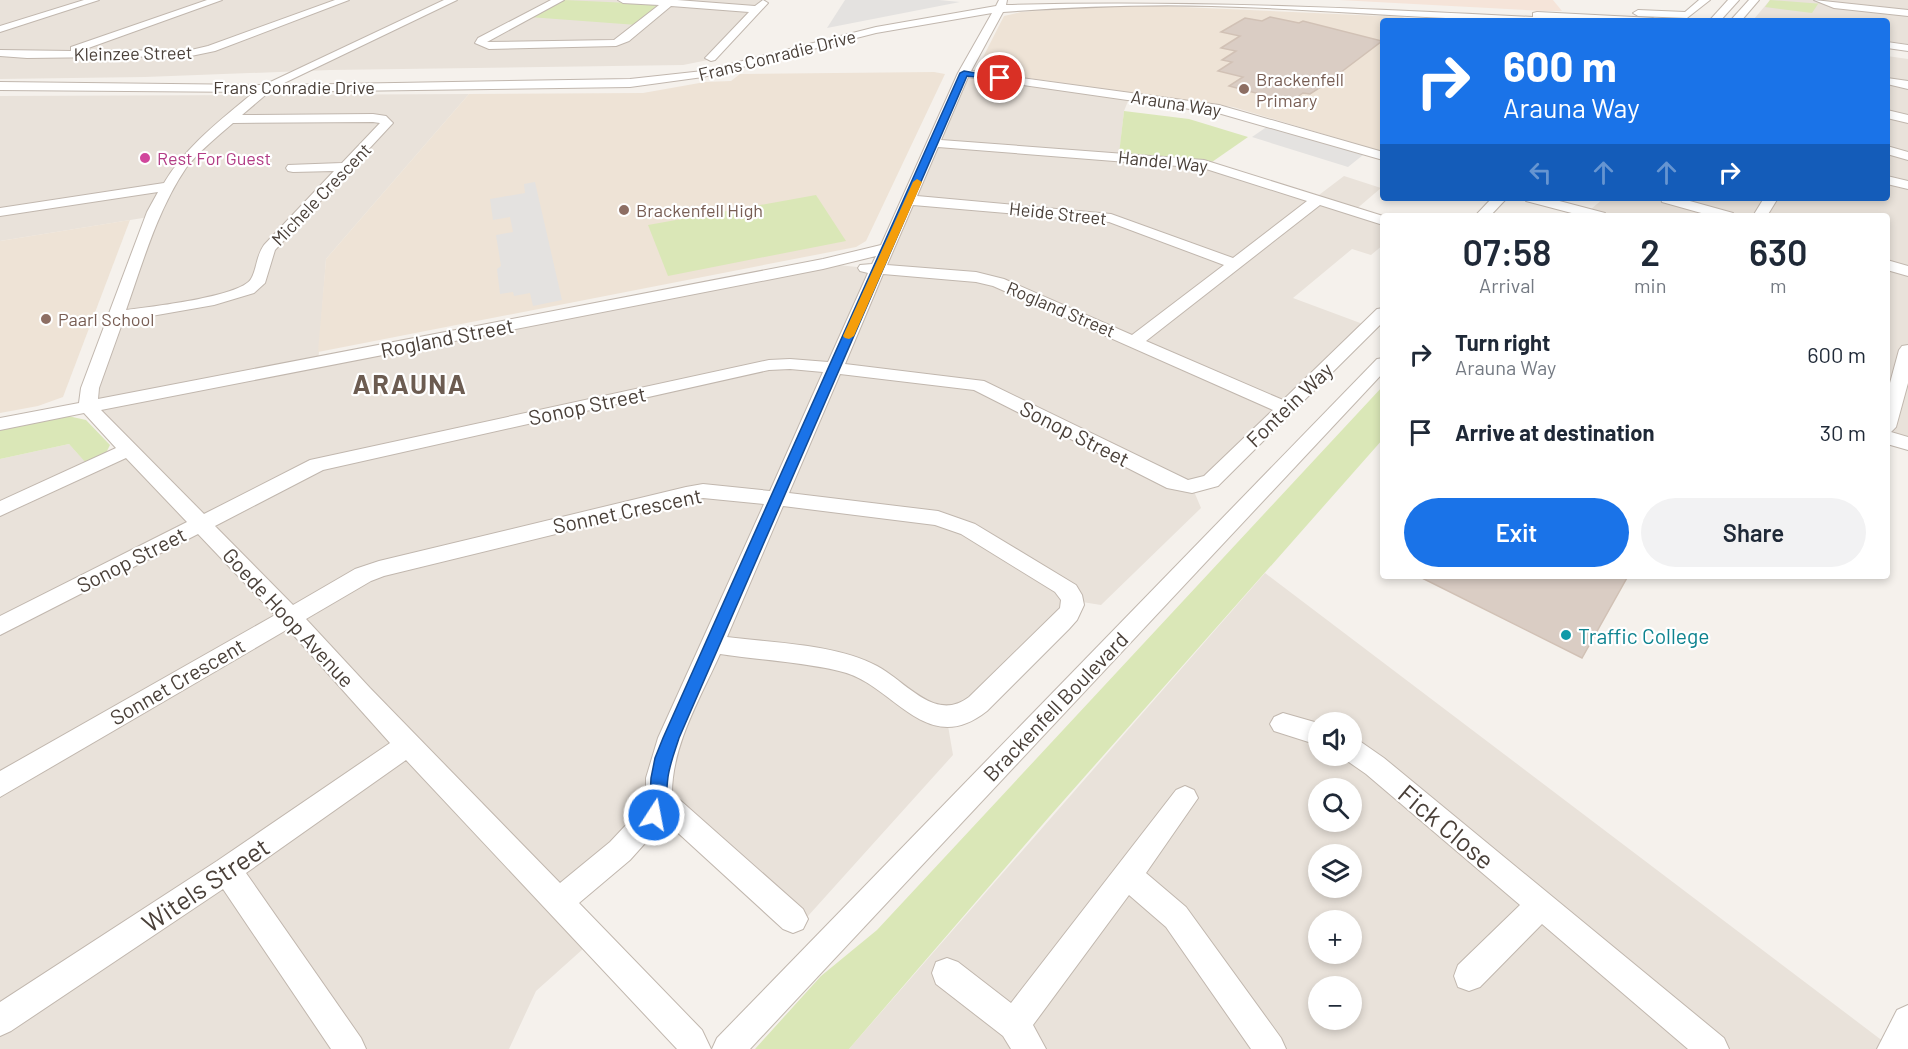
<!DOCTYPE html>
<html lang="en">
<head>
<meta charset="utf-8">
<style>
	:root { --surface:#fff; --page:#f2f2f3; --text:#1f2937; --muted:#747a83; --accent:#1a73e8 }
	body { margin:0; font-family:Barlow,sans-serif; background:var(--page); color:var(--text); height:100vh; display:flex; flex-direction:column; font-size:22px; white-space:nowrap }
	* { box-sizing:border-box; margin:0 }
	p { font-size:20px; color:var(--muted) }
	.icon { flex:none; width:33px; height:33px; fill:none; stroke:currentColor; stroke-width:2; stroke-linecap:round; stroke-linejoin:round }
	.map { position:relative; flex:1; overflow:hidden }
	.details { position:absolute; left:1380px; top:213px; width:510px; height:366px; display:flex; flex-direction:column; background:var(--surface); border-radius:6px; box-shadow:0 3px 9px #0003 }
	.details>* { flex:none }
	.top-card { position:absolute; left:1380px; top:18px; width:510px; height:183px; border-radius:6px; box-shadow:0 3px 9px #0003; background:#1a73e8; color:#fff; overflow:hidden }
	.buttons { position:absolute; left:1308px; top:712px; display:grid; gap:12px }
	.buttons a { display:grid; place-items:center; width:54px; height:54px; border-radius:50%; background:var(--surface); box-shadow:0 3px 9px #0003; font-size:30px }
	.pin { position:absolute; display:grid; place-items:center; width:51px; height:51px; color:#fff; margin:-26px; border:3px solid #fff; border-radius:50%; box-shadow:0 2px 6px #0007 }
	.me { position:absolute; width:66px; margin:-33px; rotate:11deg; stroke-linejoin:round; filter:drop-shadow(0 0 4px #0008) }
	.turn { display:flex; align-items:center; gap:21px; height:126px; padding:0 24px; font-size:27px }
	.turn .icon { width:78px; height:78px; stroke-width:2.5 }
	.turn b { display:block; font-size:42px; line-height:51px }
	.lanes { display:flex; align-items:center; height:57px; padding:0 24px; background:#0003; justify-content:center; gap:30px; direction:ltr }
	.lanes .off { opacity:.35 }
	.eta { display:flex; justify-content:space-evenly; align-items:center; height:102px; text-align:center }
	.eta b { font-size:36px; font-weight:600; line-height:42px }
	.cta { display:flex; gap:12px; margin-top:auto; padding:12px 24px }
	.cta a { flex:1; height:69px; border-radius:36px; background:var(--accent); color:#fff; font-size:24px; font-weight:600; line-height:69px; text-align:center }
	.cta a+a { background:var(--page); color:var(--text) }
	ul { padding:0; list-style:none }
	li { display:flex; align-items:center; gap:18px; height:78px; padding:0 24px }
	li div { flex:1 }
	li b { display:block; font-size:22px }
	li em { font-style:normal }
	.map>svg:first-child { display:block }
	.residential { fill:#e9e2da; fill-rule:evenodd }
	.commercial { fill:#f5e4d9 }
	.education { fill:#eee3d6 }
	.green { fill:#dae7b7 }
	.parking { fill:#e4e2e0 }
	.building { fill:#dacdc4; stroke:#d1c1b5; stroke-width:1.5 }
	.lines { fill:none; stroke-linecap:round; stroke-linejoin:round }
	.minor-casing { stroke:#c1b7ae; stroke-width:2 }
	.minor { fill:#fff; fill-rule:evenodd }
	.route { fill:#1a73e8; stroke:#114b97; stroke-width:1.5 }
	.slow { fill:#f59e0b }
	.education-dot { fill:#8d6e63; stroke:#fff; stroke-width:2 }
	.hotel-dot { fill:#d1479c; stroke:#fff; stroke-width:2 }
	.culture-dot { fill:#0f9aa8; stroke:#fff; stroke-width:2 }
	.labels { text-anchor:middle; dominant-baseline:central; stroke-width:4.5; stroke-linejoin:round; paint-order:stroke }
	.far-street-label { font-size:18px; fill:#4a4039; stroke:#fff }
	.far-education-label { font-size:18px; fill:#785e54; stroke:#fff; text-anchor:start }
	.far-hotel-label { font-size:18px; fill:#b23c85; stroke:#fff; text-anchor:start }
	.street-label { font-size:21px; fill:#4a4039; stroke:#fff }
	.culture-label { font-size:21px; fill:#0d838f; stroke:#fff; text-anchor:start }
	.near-street-label { font-size:26px; fill:#4a4039; stroke:#fff }
	.district-label { font-size:27px; font-weight:bold; letter-spacing:1.5px; fill:#6c5c51; stroke:#fff }
</style>
</head>
<body>
<div class="map">
<svg width="1908" height="1049" viewBox="0 0 1908 1049">
	<rect width="100%" height="100%" fill="#f5f1ec"/>
	<!-- residential -->
	<g class="residential">
		<path d="M 0,0 L 766,0 L 708,60 L 683,65 L 330,70 L 145,77 L 0,79 Z"/>
		<path d="M 1770,0 L 1908,0 L 1908,44 L 1887,41 L 1887,21 L 1754,19 Z"/>
		<path d="M 1887,56 L 1908,59 L 1908,445 L 1887,437 L 1887,216 L 1583,216 L 1604,198 L 1887,198 Z"/>
		<path d="M 964,73 L 1130,96 L 1124,111 L 1119,156 L 1192,162 L 1315,198 L 1344,176 L 1381,188 L 1354,211 L 1383,221 L 1383,245 L 1371,255 L 1352,249 L 1293,298 L 1371,327 L 1193,489 L 1201,508 L 1101,605 L 1076,601 L 947,720 L 953,755 L 799,926 L 671,810 L 558,903 L 593,940 L 536,991 L 509,1049 L 0,1049 L 0,459 L 69,444 L 90,467 L 132,448 L 90,407 L 149,217 L 0,241 L 0,96 L 469,94 L 326,259 L 318,364 L 826,264 L 879,269 Z"/>
		<path d="M 1265,573 L 1888,1045 L 1908,1009 L 1908,1049 L 849,1049 ZM 1318,723 L 1352,723 L 1352,756 L 1318,756 ZM 1318,789 L 1352,789 L 1352,822 L 1318,822 ZM 1318,855 L 1352,855 L 1352,888 L 1318,888 ZM 1318,921 L 1352,921 L 1352,954 L 1318,954 ZM 1318,987 L 1352,987 L 1352,1020 L 1318,1020 Z"/>
	</g>
	<!-- commercial -->
	<path class="commercial" d="M 1339,0 L 1553,0 L 1562,11 L 1545,11 Z"/>
	<!-- education -->
	<g class="education">
		<path d="M 1105,6 L 1159,6 L 1402,17 L 1410,20 L 1383,21 L 1383,152 L 1233,107 L 976,71 L 1004,16 L 1021,12 Z"/>
		<path d="M 934,72 L 945,74 L 866,241 L 856,247 L 318,352 L 326,259 L 469,94 L 643,93 L 705,82 L 731,81 L 740,74 Z"/>
		<path d="M 130,220 L 63,397 L 38,406 L 0,413 L 0,241 Z"/>
	</g>
	<!-- green -->
	<g class="green">
		<path d="M 564,0 L 651,4 L 657,6 L 637,25 L 529,17 Z"/>
		<path d="M 1770,0 L 1823,4 L 1818,4 L 1812,13 L 1765,7 Z"/>
		<path d="M 1124,111 L 1189,119 L 1248,137 L 1212,162 L 1119,154 Z"/>
		<path d="M 816,195 L 846,241 L 668,276 L 648,225 Z"/>
		<path d="M 1383,386 L 1383,439 L 1049,817 L 849,1049 L 755,1049 L 821,976 L 877,930 Z"/>
		<path d="M 68,416 L 86,420 L 110,445 L 106,453 L 87,464 L 69,444 L 0,459 L 0,429 Z"/>
	</g>
	<!-- parking -->
	<g class="parking">
		<path d="M 845,0 L 939,0 L 960,2 L 827,28 Z"/>
		<path d="M 1268,126 L 1363,155 L 1348,167 L 1252,137 Z"/>
		<path d="M 535,182 L 562,300 L 533,306 L 530,293 L 514,296 L 513,292 L 500,294 L 497,269 L 501,266 L 496,235 L 513,232 L 510,217 L 493,220 L 490,199 L 525,193 L 524,184 Z"/>
	</g>
	<!-- building -->
	<g class="building">
		<path d="M 1270,17 L 1299,23 L 1303,21 L 1382,41 L 1324,85 L 1310,94 L 1303,93 L 1290,102 L 1229,86 L 1243,77 L 1218,71 L 1232,62 L 1222,60 L 1236,51 L 1221,48 L 1240,36 L 1221,32 L 1245,18 L 1262,21 Z"/>
		<path d="M 1418,576 L 1628,576 L 1582,658 Z"/>
	</g>
	<g class="lines">
		<!-- minor casing -->
		<g class="minor-casing">
			<g id="minor">
				<path d="M 84,0 L 99,0 L 0,32 L 0,26 Z"/>
				<path d="M 207,0 L 222,0 L 80,51 L 191,50 L 208,46 L 335,0 L 349,0 L 215,51 L 191,56 L 27,58 L 0,56 L 0,50 L 71,51 L 71,47 Z"/>
				<path d="M 444,0 L 457,0 L 280,85 L 630,79 L 703,71 L 876,27 L 996,6 L 999,0 L 1007,0 L 1006,5 C 1182,0 1357,8 1533,17 L 1533,13 L 1537,12 L 1653,18 L 1658,21 L 1556,19 L 1557,21 C 1442,21 1327,9 1212,6 C 1142,4 1072,7 1003,12 L 971,71 L 1219,105 L 1383,152 L 1383,160 L 1218,113 L 968,77 L 941,140 L 1204,160 L 1383,216 L 1383,225 L 1320,205 L 1146,341 L 1283,400 L 1377,309 L 1383,308 L 1383,322 L 1218,486 L 1192,493 L 1167,488 L 974,390 L 840,374 L 789,493 L 938,511 L 975,524 L 1076,585 L 1082,595 L 1084,605 L 1077,620 L 1069,629 L 987,711 C 925,760 893,682 839,671 C 801,662 759,660 720,654 C 701,697 672,745 672,793 L 803,909 L 808,919 L 803,929 L 793,933 L 783,929 L 665,821 L 630,860 L 579,903 L 702,1030 L 711,1049 L 677,1049 L 406,760 L 246,873 L 361,1038 L 366,1049 L 331,1049 L 223,889 L 11,1031 L 0,1036 L 0,1002 L 217,861 L 390,743 L 288,629 L 0,797 L 0,771 L 275,615 L 198,534 L 0,635 L 0,616 L 187,522 L 126,458 L 0,516 L 0,501 L 116,448 L 84,413 L 0,430 L 0,418 L 79,403 L 81,388 L 147,212 L 158,192 L 0,216 L 0,208 L 164,183 C 187,145 221,120 254,92 L 0,90 L 0,82 L 264,85 ZM 992,13 L 958,73 L 881,245 L 823,259 L 98,399 L 99,388 L 123,321 L 214,305 L 254,293 L 265,283 L 275,250 L 393,123 L 386,116 L 373,114 L 242,115 L 269,92 L 630,87 L 703,77 L 876,33 ZM 373,122 L 380,123 L 342,163 L 288,165 L 286,168 L 288,171 L 293,172 L 334,171 L 264,245 C 256,256 257,269 251,279 C 240,297 149,307 126,310 C 143,262 157,211 186,168 C 199,151 217,137 233,123 ZM 938,147 L 1203,168 L 1307,201 L 1233,258 L 1111,214 L 917,196 ZM 913,205 L 1109,222 L 1224,265 L 1132,335 L 1004,279 L 976,272 L 887,265 ZM 876,256 L 872,264 L 860,265 L 858,268 L 860,271 L 868,273 L 828,362 L 790,359 L 769,360 L 310,460 L 204,514 L 101,410 L 823,269 ZM 883,274 L 976,282 L 993,286 L 1273,410 L 1204,476 L 1188,480 L 984,381 L 845,364 ZM 790,369 L 823,372 L 770,491 L 703,484 L 686,487 L 379,561 L 355,569 L 293,605 L 215,526 L 323,470 L 769,370 ZM 703,498 L 764,504 L 658,738 L 646,778 L 646,798 L 642,808 L 610,842 L 560,883 L 370,688 L 306,619 L 371,581 L 384,576 ZM 783,506 L 935,525 L 961,534 L 1055,592 L 1061,600 L 1060,608 L 969,697 C 935,723 907,682 877,666 C 837,644 773,643 727,637 Z"/>
				<path d="M 551,0 L 564,0 L 487,42 L 614,40 L 659,5 L 623,3 L 618,0 L 677,0 L 755,6 L 763,0 L 768,3 L 715,60 L 711,61 L 705,58 L 707,56 L 749,12 L 671,6 L 629,41 L 616,46 L 489,49 L 475,43 L 478,38 Z"/>
				<path d="M 1699,0 L 1710,0 L 1687,18 L 1638,16 L 1633,13 L 1638,10 L 1685,12 Z"/>
				<path d="M 1728,0 L 1739,0 L 1720,21 L 1709,21 Z"/>
				<path d="M 1749,0 L 1759,0 L 1741,21 L 1730,21 Z"/>
				<path d="M 1814,0 L 1908,10 L 1908,16 L 1834,8 Z"/>
				<path d="M 1887,42 L 1908,45 L 1908,51 L 1887,48 Z"/>
				<path d="M 1887,78 L 1908,81 L 1908,89 L 1887,84 Z"/>
				<path d="M 1887,110 L 1908,115 L 1908,123 L 1887,118 Z"/>
				<path d="M 1887,146 L 1908,152 L 1908,160 L 1887,154 Z"/>
				<path d="M 1887,176 L 1908,181 L 1908,189 L 1887,184 Z"/>
				<path d="M 1492,198 L 1507,198 L 1490,216 L 1475,216 Z"/>
				<path d="M 1524,198 L 1548,198 L 1605,213 L 1607,216 L 1583,216 L 1526,201 Z"/>
				<path d="M 1661,198 L 1679,198 L 1733,213 L 1735,216 L 1712,216 L 1662,202 Z"/>
				<path d="M 1764,198 L 1778,198 L 1767,216 L 1753,216 Z"/>
				<path d="M 1887,260 L 1908,266 L 1908,276 L 1887,270 Z"/>
				<path d="M 1908,345 L 1908,383 L 1896,427 L 1891,432 L 1908,437 L 1908,450 L 1887,444 L 1887,394 L 1899,350 L 1902,346 Z"/>
				<path d="M 1383,358 L 1383,373 L 750,1049 L 712,1049 L 717,1038 L 1377,359 Z"/>
				<path d="M 1283,713 L 1318,723 L 1318,745 L 1274,731 L 1270,724 L 1274,717 Z"/>
				<path d="M 1352,739 L 1361,742 L 1384,758 L 1724,1038 L 1729,1049 L 1688,1049 L 1542,924 L 1480,987 L 1469,991 L 1458,987 L 1454,976 L 1458,965 L 1520,905 L 1366,774 L 1343,758 L 1342,756 L 1352,756 Z"/>
				<path d="M 1185,786 L 1194,790 L 1198,798 L 1146,873 L 1186,907 L 1281,1038 L 1286,1049 L 1251,1049 L 1166,927 L 1129,895 L 1033,1025 L 1046,1049 L 1011,1049 L 1003,1036 L 936,984 L 932,973 L 936,962 L 947,958 L 958,962 L 1011,1003 L 1176,790 Z"/>
				<path d="M 1908,1005 L 1908,1049 L 1877,1049 L 1897,1010 Z"/>
			</g>
		</g>
		<!-- minor -->
		<use href="#minor" class="minor"/>
	</g>
	<!-- route -->
	<path class="route" d="M 964,71 L 1004,78 L 1000,80 L 967,76 L 679,738 C 675,751 670,763 668,777 C 666,793 667,805 660,820 L 654,823 L 647,820 L 645,815 L 650,798 L 651,778 L 655,758 L 663,738 L 960,73 Z"/>
	<!-- slow -->
	<path class="slow" d="M 917,179 L 922,182 L 854,336 L 849,339 L 845,338 L 843,336 L 913,182 Z"/>
	<!-- markers -->
	<g class="education-dot">
		<circle cx="1244" cy="89" r="6"/>
		<circle cx="624" cy="210" r="6"/>
		<circle cx="46" cy="319" r="6"/>
	</g>
	<circle class="hotel-dot" cx="145" cy="158" r="6"/>
	<circle class="culture-dot" cx="1566" cy="635" r="6"/>
	<g class="labels">
		<!-- far-street labels -->
		<g class="far-street-label">
			<text transform="translate(133 53) rotate(-1)">Kleinzee Street</text>
			<text transform="translate(777 55) rotate(-14)">Frans Conradie Drive</text>
			<text x="294" y="87">Frans Conradie Drive</text>
			<text transform="translate(1176 103) rotate(9)">Arauna Way</text>
			<text transform="translate(1163 161) rotate(6)">Handel Way</text>
			<text transform="translate(321 194) rotate(-46)">Michele Crescent</text>
			<text transform="translate(1058 213) rotate(6)">Heide Street</text>
			<text transform="translate(1061 309) rotate(23)">Rogland Street</text>
		</g>
		<!-- far-education labels -->
		<g class="far-education-label">
			<text x="1256" y="79">Brackenfell<tspan x="1256" dy="21">Primary</tspan></text>
			<text x="636" y="210">Brackenfell High</text>
			<text x="58" y="319">Paarl School</text>
		</g>
		<!-- far-hotel labels -->
		<g class="far-hotel-label">
			<text x="157" y="158">Rest For Guest</text>
		</g>
		<!-- street labels -->
		<g class="street-label">
			<text transform="translate(447 337) rotate(-11)">Rogland Street</text>
			<text transform="translate(1289 404) rotate(-44)">Fontein Way</text>
			<text transform="translate(587 405) rotate(-12)">Sonop Street</text>
			<text transform="translate(1075 433) rotate(27)">Sonop Street</text>
			<text transform="translate(627 510) rotate(-12)">Sonnet Crescent</text>
			<text transform="translate(131 559) rotate(-27)">Sonop Street</text>
			<text transform="translate(289 617) rotate(47)">Goede Hoop Avenue</text>
			<text transform="translate(177 681) rotate(-30)">Sonnet Crescent</text>
			<text transform="translate(1055 706) rotate(-46)">Brackenfell Boulevard</text>
		</g>
		<!-- culture labels -->
		<g class="culture-label">
			<text x="1578" y="635">Traffic College</text>
		</g>
		<!-- near-street labels -->
		<g class="near-street-label">
			<text transform="translate(1447 826) rotate(40)">Fick Close</text>
			<text transform="translate(205 884) rotate(-34)">Witels Street</text>
		</g>
		<!-- district labels -->
		<g class="district-label">
			<text x="410" y="383">ARAUNA</text>
		</g>
	</g>
</svg>
<div class="buttons">
<a><svg class="icon" aria-label="sound" viewBox="0 0 24 24"><path d="M4 9h4l5-4v14l-5-4H4zM17 9q2 3 0 6"/></svg></a>
<a><svg class="icon" aria-label="search" viewBox="0 0 24 24"><circle cx="10" cy="10" r="6"/><path d="M15 15l6 6"/></svg></a>
<a><svg class="icon" aria-label="layers" viewBox="0 0 24 24"><path d="M12 4l9 5-9 5-9-5zM3 14l9 5 9-5"/></svg></a>
<a>+</a>
<a>−</a>
</div>
<div class="pin" style="left:1000px;top:78px;background:#d93025"><svg class="icon" aria-label="arrive" viewBox="0 0 24 24"><path d="M6 21V4h12l-3 4 3 4H6"/></svg></div>
<svg class="me" style="left:654px;top:815px" viewBox="-20 -20 40 40"><circle r="17" fill="#1a73e8" stroke="#fff" stroke-width="3"/><path d="M0-11L8 9 0 5-8 9z" fill="#fff"/></svg>
<div class="top-card">
<div class="turn"><svg class="icon" aria-label="right" viewBox="0 0 24 24"><path d="M7 20v-9h11M14 6l5 5-5 5"/></svg><div><b>600 m</b>Arauna Way</div></div>
<div class="lanes"><svg class="icon off" aria-label="left" viewBox="0 0 24 24"><path d="M17 20v-9H6M10 6l-5 5 5 5"/></svg><svg class="icon off" aria-label="ahead" viewBox="0 0 24 24"><path d="M12 20V5M6 11l6-6 6 6"/></svg><svg class="icon off" aria-label="ahead" viewBox="0 0 24 24"><path d="M12 20V5M6 11l6-6 6 6"/></svg><svg class="icon" aria-label="right" viewBox="0 0 24 24"><path d="M7 20v-9h11M14 6l5 5-5 5"/></svg></div>
</div>
<section class="details">
<div class="eta">
<div><b>07:58</b><p>Arrival</p></div>
<div><b>2</b><p>min</p></div>
<div><b>630</b><p>m</p></div>
</div>
<ul>
<li><svg class="icon" aria-label="right" viewBox="0 0 24 24"><path d="M7 20v-9h11M14 6l5 5-5 5"/></svg><div><b>Turn right</b><p>Arauna Way</p></div><em>600 m</em></li>
<li><svg class="icon" aria-label="arrive" viewBox="0 0 24 24"><path d="M6 21V4h12l-3 4 3 4H6"/></svg><div><b>Arrive at destination</b></div><em>30 m</em></li>
</ul>
<div class="cta"><a>Exit</a><a>Share</a></div>
</section>
</div>
</body>
</html>
